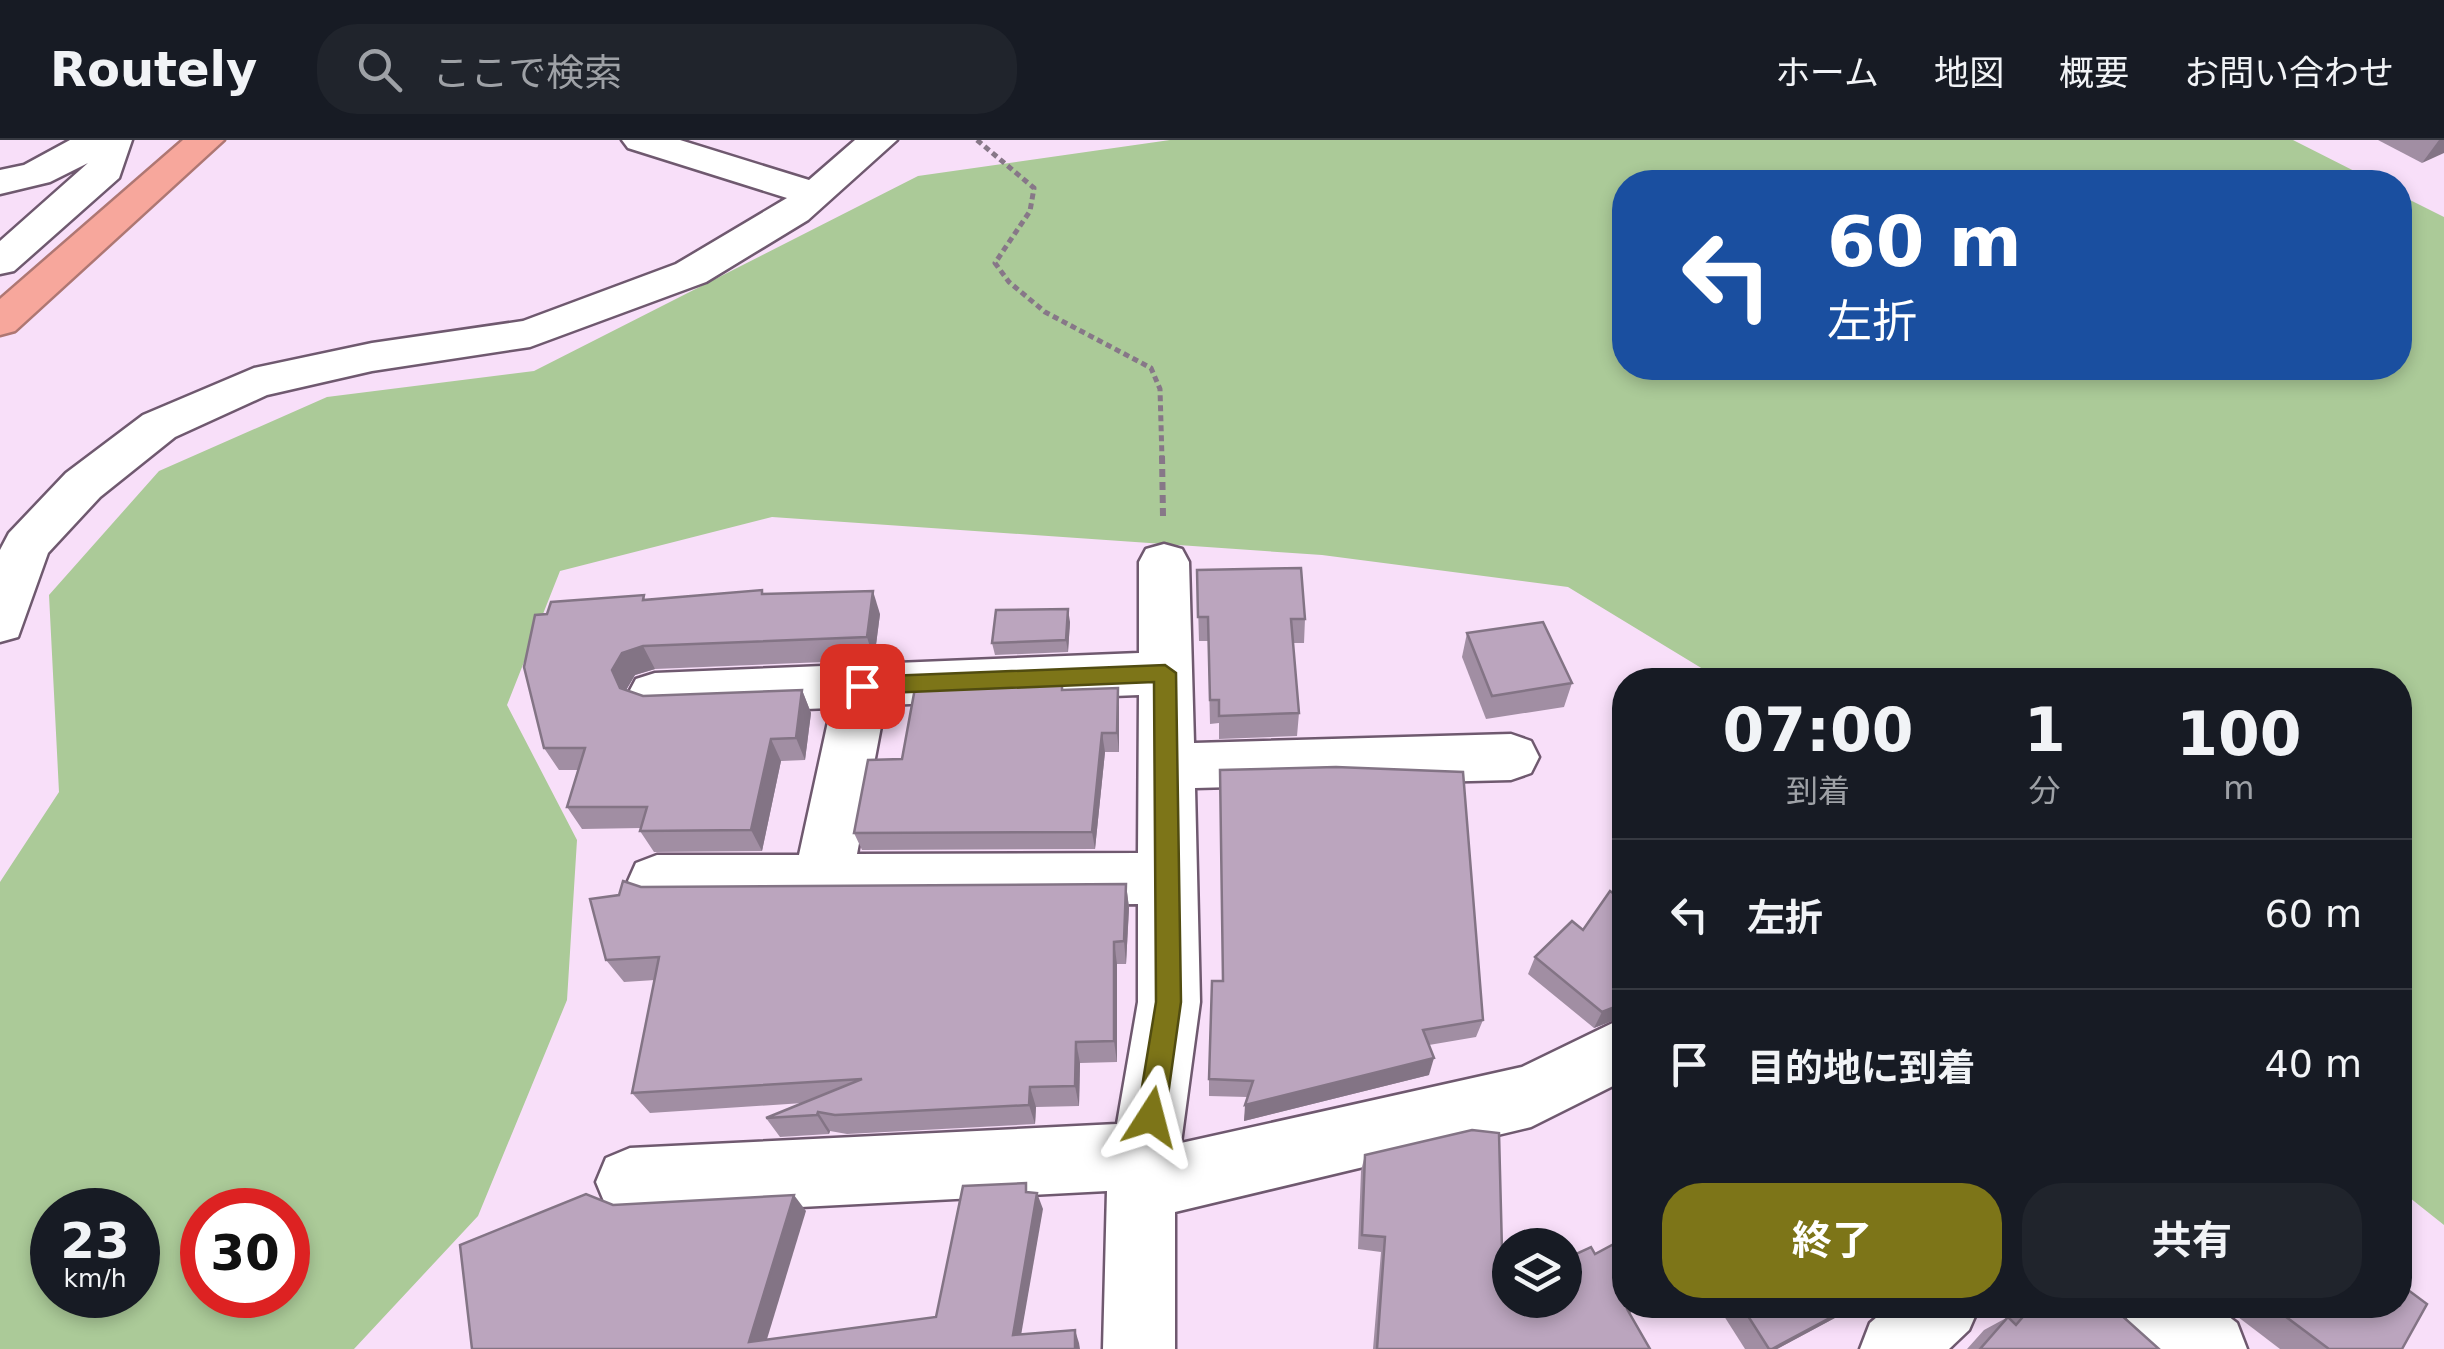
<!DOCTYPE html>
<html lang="ja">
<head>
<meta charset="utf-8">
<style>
	:root { --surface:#171b24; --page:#20242c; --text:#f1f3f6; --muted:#9ea1a6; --line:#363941; --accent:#7d7518 }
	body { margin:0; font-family:"DejaVu Sans","Noto Sans JP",sans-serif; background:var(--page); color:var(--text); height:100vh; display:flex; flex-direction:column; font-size:38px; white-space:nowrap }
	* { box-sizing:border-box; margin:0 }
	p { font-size:32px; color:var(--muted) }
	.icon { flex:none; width:55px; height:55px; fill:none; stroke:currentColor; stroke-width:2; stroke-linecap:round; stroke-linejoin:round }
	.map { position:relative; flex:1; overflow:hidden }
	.side { position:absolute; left:1612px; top:528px; width:800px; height:650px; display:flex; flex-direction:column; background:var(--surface); border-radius:40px; box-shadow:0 5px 15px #0003 }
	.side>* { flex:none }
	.banner { position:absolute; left:1612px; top:30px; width:800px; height:210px; border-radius:40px; box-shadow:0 5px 15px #0003; background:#1a4fa0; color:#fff; overflow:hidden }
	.tools { position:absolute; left:1492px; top:1088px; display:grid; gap:20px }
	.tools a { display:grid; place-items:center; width:90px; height:90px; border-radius:50%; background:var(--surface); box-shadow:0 5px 15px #0003; font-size:50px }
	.speed { position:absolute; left:30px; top:1048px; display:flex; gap:20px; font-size:50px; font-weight:700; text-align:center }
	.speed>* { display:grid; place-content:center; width:130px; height:130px; border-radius:50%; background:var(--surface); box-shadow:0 5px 15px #0003; line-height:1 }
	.speed small { font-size:25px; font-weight:400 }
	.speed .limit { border:15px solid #d22; background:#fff; color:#111 }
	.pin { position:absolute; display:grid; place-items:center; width:85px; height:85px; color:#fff; margin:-42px; border-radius:20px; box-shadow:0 5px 15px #0006 }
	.me { position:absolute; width:110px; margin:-55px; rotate:9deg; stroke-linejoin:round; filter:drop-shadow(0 0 8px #0008) }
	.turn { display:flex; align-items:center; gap:35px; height:210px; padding:0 50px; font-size:45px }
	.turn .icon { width:130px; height:130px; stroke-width:2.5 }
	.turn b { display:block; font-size:70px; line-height:85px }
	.eta { display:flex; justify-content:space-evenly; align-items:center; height:170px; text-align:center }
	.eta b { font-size:60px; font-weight:700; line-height:70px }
	.button { display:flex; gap:20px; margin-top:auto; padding:20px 50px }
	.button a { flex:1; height:115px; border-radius:40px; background:var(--accent); color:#fff; font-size:40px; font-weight:700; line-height:115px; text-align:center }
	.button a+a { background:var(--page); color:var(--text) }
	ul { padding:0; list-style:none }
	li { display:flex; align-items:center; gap:30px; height:150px; padding:0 50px; border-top:2px solid var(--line) }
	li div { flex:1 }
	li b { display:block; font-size:38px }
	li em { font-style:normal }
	header { display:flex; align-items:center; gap:60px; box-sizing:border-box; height:140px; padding:0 50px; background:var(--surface); border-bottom:2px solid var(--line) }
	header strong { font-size:48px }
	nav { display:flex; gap:55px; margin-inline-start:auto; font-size:35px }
	.search { width:700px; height:90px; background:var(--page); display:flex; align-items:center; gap:25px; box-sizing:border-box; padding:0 35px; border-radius:40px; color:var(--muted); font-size:38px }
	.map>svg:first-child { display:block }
	.green { fill:#abca98; fill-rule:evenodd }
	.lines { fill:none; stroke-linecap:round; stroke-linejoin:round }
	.minor-casing { stroke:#6f596f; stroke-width:5 }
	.highway-casing { stroke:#ae7773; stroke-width:5 }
	.path-far1 { stroke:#877788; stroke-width:5; stroke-dasharray:6 4; stroke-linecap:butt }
	.path { stroke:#877788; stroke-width:6; stroke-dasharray:8 5; stroke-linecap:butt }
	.minor { fill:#fff; fill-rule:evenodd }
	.highway { fill:#f7a79c; fill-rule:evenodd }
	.wall { fill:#a18ea3 }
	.shaded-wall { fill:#837485 }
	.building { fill:#bba5be; stroke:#837485; stroke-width:2.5 }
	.route { fill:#7d7518; stroke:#514c10; stroke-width:2.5 }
</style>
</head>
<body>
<header>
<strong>Routely</strong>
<div class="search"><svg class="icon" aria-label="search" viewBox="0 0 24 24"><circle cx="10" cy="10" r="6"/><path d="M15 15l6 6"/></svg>ここで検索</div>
<nav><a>ホーム</a><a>地図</a><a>概要</a><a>お問い合わせ</a></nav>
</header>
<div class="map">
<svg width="2444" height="1209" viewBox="0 0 2444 1209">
	<rect width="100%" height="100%" fill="#f8dff9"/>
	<!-- green -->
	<path class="green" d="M 1170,0 L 2293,0 L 2376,42 L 1625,42 L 1625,228 L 2400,228 L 2400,55 L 2444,77 L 2444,1085 L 2400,1050 L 2400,540 L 1721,540 L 1568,447 L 1322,415 L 772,377 L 560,431 L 507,565 L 577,700 L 567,860 L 478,1076 L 354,1209 L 0,1209 L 0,742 L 59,652 L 49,455 L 159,331 L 327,257 L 534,231 L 918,36 ZM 52,1070 L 138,1070 L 138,1155 L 52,1155 ZM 202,1070 L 288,1070 L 288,1155 L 202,1155 Z"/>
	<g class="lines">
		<!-- minor casing -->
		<g class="minor-casing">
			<g id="minor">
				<path d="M 70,0 L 132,0 L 119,38 L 14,131 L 0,134 L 0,101 L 88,23 L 50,42 L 0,54 L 0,30 L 24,25 Z"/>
				<path d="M 622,0 L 680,0 L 809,40 L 855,0 L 897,0 L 808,80 L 706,142 L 530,207 L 372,231 L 267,255 L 175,297 L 100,357 L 48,413 L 18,497 L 0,502 L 0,410 L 9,393 L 66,333 L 143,275 L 254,228 L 372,203 L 523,181 L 676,124 L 787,58 L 628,8 Z"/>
				<path d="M 1164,404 L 1182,409 L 1189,422 L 1194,603 L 1511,594 L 1531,601 L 1539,617 L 1531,633 L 1511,640 L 1195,648 L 1200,862 L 1181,1003 L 1522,927 L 1625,877 L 1625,940 L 1531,987 L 1175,1072 L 1175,1209 L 1103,1209 L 1107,1051 L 630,1076 L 606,1066 L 596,1042 L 606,1018 L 630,1008 L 1117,984 L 1138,862 L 1138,764 L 657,767 L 636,759 L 628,741 L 636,723 L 657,715 L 799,715 L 831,568 L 655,575 L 636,569 L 628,554 L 636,539 L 655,533 L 1139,513 L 1139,422 L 1146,409 ZM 1139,555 L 1138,713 L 857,714 L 885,565 Z"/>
				<path d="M 1891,1165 L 1980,1165 L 1969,1190 L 1949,1209 L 1860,1209 L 1870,1183 Z"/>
				<path d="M 2121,1165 L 2214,1165 L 2237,1183 L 2247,1209 L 2154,1209 L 2132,1190 Z"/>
			</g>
		</g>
		<!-- highway casing -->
		<g class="highway-casing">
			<path id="highway" d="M 183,0 L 224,0 L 15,191 L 0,195 L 0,159 Z"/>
		</g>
		<!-- path-far1 -->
		<path class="path-far1" d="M 977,0 L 1034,48 L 1030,71 L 995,123 L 1009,142 L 1045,172 L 1151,228 L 1160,249 L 1162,319"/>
		<!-- path -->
		<path class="path" d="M 1162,316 L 1163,376"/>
		<!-- minor -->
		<use href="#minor" class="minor"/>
		<!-- highway -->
		<use href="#highway" class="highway"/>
	</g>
	<!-- wall -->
	<g class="wall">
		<path d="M 2378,0 L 2444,0 L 2422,23 Z"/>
		<path d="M 1197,430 L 1305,479 L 1304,503 L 1293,503 L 1299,573 L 1297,596 L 1219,599 L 1219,583 L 1210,584 L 1208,501 L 1199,501 Z"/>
		<path d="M 764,454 L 880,474 L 874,520 L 655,529 L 635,535 L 626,550 L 643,556 L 802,550 L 811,573 L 805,620 L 781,621 L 762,711 L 654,712 L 640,691 L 641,688 L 582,689 L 567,667 L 579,630 L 559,630 L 544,608 L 647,460 Z"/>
		<path d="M 1070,482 L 1068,512 L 995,515 L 992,503 Z"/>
		<path d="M 1467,493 L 1572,543 L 1564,567 L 1486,579 L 1462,517 Z"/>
		<path d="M 1063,550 L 1119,567 L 1119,612 L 1105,612 L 1095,709 L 862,710 L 854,693 L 902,619 Z"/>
		<path d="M 1126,744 L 1129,768 L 1126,824 L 1117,824 L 1117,922 L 1080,923 L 1079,966 L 1036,967 L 1035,984 L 847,994 L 830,991 L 829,994 L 780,997 L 766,978 L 803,963 L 650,973 L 632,953 L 655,840 L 624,842 L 606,820 L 619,755 L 641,747 Z"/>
		<path d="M 1625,746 L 1625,876 L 1594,888 L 1528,834 L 1535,817 L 1583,790 Z"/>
		<path d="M 1222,841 L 1483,880 L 1476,897 L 1429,905 L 1429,935 L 1244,981 L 1247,957 L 1209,956 L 1209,939 Z"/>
		<path d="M 1625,954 L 1625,974 L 1618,965 Z"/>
		<path d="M 1365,1015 L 1503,1149 L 1630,1173 L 1650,1209 L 1373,1209 L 1381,1112 L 1358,1109 L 1361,1031 Z"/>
		<path d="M 1717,1165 L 1859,1165 L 1777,1209 L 1745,1209 Z"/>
		<path d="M 2021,1165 L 2110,1165 L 2159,1209 L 1967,1209 L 1984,1190 L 2008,1177 L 2009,1178 Z"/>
		<path d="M 2227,1165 L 2400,1165 L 2402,1209 L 2280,1209 L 2225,1167 Z"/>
	</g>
	<!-- shaded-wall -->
	<g class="shaded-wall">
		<path d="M 2439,0 L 2444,0 L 2444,13 L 2422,23 Z"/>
		<path d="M 873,451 L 880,474 L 874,520 L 867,497 Z"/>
		<path d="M 1068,469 L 1070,482 L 1068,512 L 1066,500 Z"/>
		<path d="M 643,506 L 655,529 L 635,535 L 625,552 L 620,548 L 612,530 L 622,513 Z"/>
		<path d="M 1118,548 L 1119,567 L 1119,612 L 1117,593 Z"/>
		<path d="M 802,550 L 811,573 L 805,620 L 796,598 Z"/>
		<path d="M 1102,593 L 1105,612 L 1095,709 L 1092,692 Z"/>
		<path d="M 771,599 L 781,621 L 762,711 L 751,690 Z"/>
		<path d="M 1126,744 L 1129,768 L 1126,824 L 1124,801 Z"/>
		<path d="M 1114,802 L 1117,824 L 1117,922 L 1114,901 Z"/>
		<path d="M 1625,863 L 1625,876 L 1594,888 L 1602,872 Z"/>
		<path d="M 1076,902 L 1080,923 L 1079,966 L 1075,946 Z"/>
		<path d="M 1434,918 L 1429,935 L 1244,981 L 1245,965 Z"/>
		<path d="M 1030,947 L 1036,967 L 1035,984 L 1029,965 Z"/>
		<path d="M 818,972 L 830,991 L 829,994 L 817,975 Z"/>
		<path d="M 1037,1053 L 1043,1069 L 1019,1207 L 1013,1195 Z"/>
		<path d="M 794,1055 L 806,1071 L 764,1209 L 749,1202 Z"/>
		<path d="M 1633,1165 L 1645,1165 L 1615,1181 L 1627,1169 Z"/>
		<path d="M 1854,1165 L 1859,1165 L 1777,1209 L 1772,1209 Z"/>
		<path d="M 1075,1190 L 1079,1203 L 1080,1209 L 1075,1209 Z"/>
	</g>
	<!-- building -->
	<g class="building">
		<path d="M 1301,428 L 1305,479 L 1291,479 L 1299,573 L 1219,576 L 1219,560 L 1210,560 L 1208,477 L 1198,477 L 1197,430 Z"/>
		<path d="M 762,450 L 762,454 L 873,451 L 867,497 L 643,506 L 622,513 L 612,530 L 620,548 L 643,556 L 802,550 L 796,598 L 771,599 L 751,690 L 640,691 L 647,667 L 567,667 L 585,608 L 544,608 L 524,527 L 535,475 L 547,474 L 551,462 L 644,455 L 643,460 Z"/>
		<path d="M 1068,469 L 1066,500 L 992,503 L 996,470 Z"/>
		<path d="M 1543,482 L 1572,543 L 1492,556 L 1467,493 Z"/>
		<path d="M 1062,543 L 1062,550 L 1118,548 L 1117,593 L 1102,593 L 1092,692 L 854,693 L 868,620 L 902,619 L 915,548 Z"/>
		<path d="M 1336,627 L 1463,632 L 1483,880 L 1423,890 L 1434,918 L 1245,965 L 1253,941 L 1209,939 L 1212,841 L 1223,841 L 1220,630 Z"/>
		<path d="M 623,741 L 641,747 L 1126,744 L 1124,801 L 1114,802 L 1114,901 L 1076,902 L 1075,946 L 1030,947 L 1029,965 L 835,975 L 818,972 L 817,975 L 766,978 L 862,939 L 632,953 L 659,817 L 606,820 L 590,759 L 619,755 Z"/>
		<path d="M 1625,746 L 1625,863 L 1602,872 L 1535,817 L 1572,781 L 1583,790 L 1610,751 L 1617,756 Z"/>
		<path d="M 1472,990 L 1499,993 L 1503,1149 L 1510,1146 L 1510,1160 L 1565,1160 L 1565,1119 L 1591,1107 L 1595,1114 L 1625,1098 L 1625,1165 L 1633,1165 L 1627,1169 L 1650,1209 L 1377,1209 L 1385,1097 L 1362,1095 L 1365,1015 Z"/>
		<path d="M 1026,1043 L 1026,1052 L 1037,1053 L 1013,1195 L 1075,1190 L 1075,1209 L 472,1209 L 460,1105 L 586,1054 L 613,1065 L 794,1055 L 749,1202 L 936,1177 L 963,1046 Z"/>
		<path d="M 2400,1144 L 2427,1164 L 2402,1209 L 2329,1209 L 2270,1165 L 2400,1165 Z"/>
		<path d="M 1741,1165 L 1854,1165 L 1772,1209 L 1769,1209 Z"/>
		<path d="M 2033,1165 L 2110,1165 L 2159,1209 L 1980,1209 L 2008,1177 L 2016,1185 Z"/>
	</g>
	<!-- route -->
	<path class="route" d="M 1165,525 L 1176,533 L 1181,862 L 1165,977 L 1161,987 L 1151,990 L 1141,987 L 1137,977 L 1156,862 L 1154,542 L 862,554 L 851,546 L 862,537 Z"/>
</svg>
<div class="tools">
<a><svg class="icon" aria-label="layers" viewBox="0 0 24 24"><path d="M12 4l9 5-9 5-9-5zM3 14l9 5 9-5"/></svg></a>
</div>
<div class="speed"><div>23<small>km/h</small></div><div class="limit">30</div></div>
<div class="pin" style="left:862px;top:546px;background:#d93025"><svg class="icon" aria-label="arrive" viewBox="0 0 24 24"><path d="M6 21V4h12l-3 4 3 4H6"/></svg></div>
<svg class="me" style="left:1151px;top:977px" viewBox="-20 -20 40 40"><path d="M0-17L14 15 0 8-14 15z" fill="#7d7518" stroke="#fff" stroke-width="4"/></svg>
<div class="banner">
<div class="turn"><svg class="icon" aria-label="left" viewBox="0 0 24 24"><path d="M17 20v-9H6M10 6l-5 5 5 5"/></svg><div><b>60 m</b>左折</div></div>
</div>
<section class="side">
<div class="eta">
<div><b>07:00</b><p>到着</p></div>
<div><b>1</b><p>分</p></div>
<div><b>100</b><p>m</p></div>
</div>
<ul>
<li><svg class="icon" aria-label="left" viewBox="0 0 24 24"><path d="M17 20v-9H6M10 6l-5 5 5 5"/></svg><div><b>左折</b></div><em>60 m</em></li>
<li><svg class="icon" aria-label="arrive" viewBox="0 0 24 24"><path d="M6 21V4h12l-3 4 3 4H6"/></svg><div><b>目的地に到着</b></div><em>40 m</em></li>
</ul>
<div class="button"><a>終了</a><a>共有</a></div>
</section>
</div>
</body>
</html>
